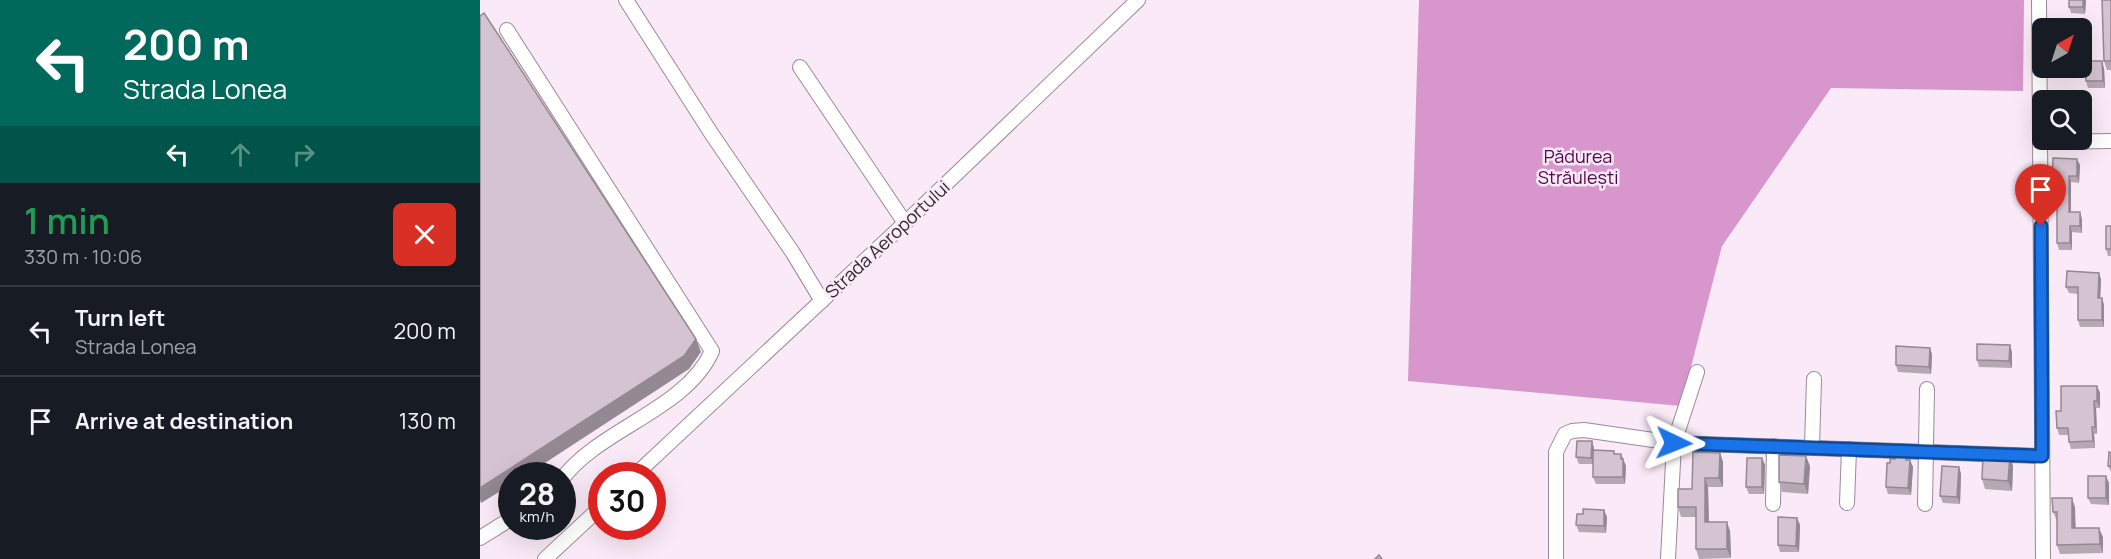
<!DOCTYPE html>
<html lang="en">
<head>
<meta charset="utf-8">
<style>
	:root { --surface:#171b24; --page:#20242c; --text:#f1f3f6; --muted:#9ea1a6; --line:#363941 }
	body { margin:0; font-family:Manrope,sans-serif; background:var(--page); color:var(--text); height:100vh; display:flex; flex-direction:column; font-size:22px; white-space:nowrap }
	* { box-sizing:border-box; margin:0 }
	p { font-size:20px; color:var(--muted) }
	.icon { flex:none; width:33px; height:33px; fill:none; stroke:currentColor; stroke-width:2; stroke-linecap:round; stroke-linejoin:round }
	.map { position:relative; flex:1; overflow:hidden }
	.panel { display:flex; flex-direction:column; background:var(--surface); width:480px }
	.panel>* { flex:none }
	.top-card { background:#00695c; color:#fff; overflow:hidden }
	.needle { width:39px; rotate:39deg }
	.tools { position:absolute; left:1552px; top:18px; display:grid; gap:12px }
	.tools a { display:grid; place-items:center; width:60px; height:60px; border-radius:9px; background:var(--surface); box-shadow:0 6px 24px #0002; font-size:30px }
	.speed { position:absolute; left:18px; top:462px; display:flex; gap:12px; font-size:30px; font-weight:700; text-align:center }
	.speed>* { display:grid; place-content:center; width:78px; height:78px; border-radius:50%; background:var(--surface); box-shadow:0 6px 24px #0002; line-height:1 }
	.speed small { font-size:15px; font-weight:400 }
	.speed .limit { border:9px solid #d22; background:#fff; color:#111 }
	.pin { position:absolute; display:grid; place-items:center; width:51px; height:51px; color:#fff; margin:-62px -26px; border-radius:50% 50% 50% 0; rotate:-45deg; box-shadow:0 0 6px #0007 }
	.pin .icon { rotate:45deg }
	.me { position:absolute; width:66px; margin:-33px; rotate:92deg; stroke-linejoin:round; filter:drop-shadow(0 0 4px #0008) }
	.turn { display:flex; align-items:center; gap:21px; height:126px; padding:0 24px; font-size:27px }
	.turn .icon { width:78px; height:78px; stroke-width:2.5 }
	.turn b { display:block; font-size:42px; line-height:51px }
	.lanes { display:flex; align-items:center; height:57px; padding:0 24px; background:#0003; justify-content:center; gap:30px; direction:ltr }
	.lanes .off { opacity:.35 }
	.round { display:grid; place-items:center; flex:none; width:63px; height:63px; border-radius:9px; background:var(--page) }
	.overview { display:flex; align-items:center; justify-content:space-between; height:102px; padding:0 24px }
	h1 { font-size:36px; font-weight:600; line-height:45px; color:#1e9e55 }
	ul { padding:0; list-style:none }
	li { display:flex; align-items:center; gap:18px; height:90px; padding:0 24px; border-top:2px solid var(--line) }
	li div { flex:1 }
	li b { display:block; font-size:22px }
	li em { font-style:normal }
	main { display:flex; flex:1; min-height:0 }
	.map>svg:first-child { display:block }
	.forest { fill:#d796cc }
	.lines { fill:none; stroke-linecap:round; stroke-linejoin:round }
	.minor-casing { stroke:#9a8a97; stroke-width:16 }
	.minor { stroke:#fff; stroke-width:14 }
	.wall { fill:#b6a8b3 }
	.shaded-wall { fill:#948892 }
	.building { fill:#d4c3d0; stroke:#948892; stroke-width:1.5 }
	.route-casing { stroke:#114b97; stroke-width:15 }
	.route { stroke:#1a73e8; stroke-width:10 }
	.labels { text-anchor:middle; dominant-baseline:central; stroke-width:5; stroke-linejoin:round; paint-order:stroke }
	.park-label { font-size:18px; fill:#54034d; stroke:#fae9f6 }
	.street-label { font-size:18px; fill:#2f292e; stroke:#fae9f6 }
</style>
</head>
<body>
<main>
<section class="panel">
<div class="top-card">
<div class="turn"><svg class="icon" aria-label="left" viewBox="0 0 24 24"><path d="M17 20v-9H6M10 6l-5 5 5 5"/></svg><div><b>200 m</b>Strada Lonea</div></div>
<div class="lanes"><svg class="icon" aria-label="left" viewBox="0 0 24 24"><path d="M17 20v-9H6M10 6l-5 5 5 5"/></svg><svg class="icon off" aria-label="ahead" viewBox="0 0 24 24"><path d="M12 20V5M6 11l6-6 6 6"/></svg><svg class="icon off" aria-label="right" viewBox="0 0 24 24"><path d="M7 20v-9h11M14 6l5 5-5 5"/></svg></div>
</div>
<div class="overview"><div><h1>1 min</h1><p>330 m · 10:06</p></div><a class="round" style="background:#d93025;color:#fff"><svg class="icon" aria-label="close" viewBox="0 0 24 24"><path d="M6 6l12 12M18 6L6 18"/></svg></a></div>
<ul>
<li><svg class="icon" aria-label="left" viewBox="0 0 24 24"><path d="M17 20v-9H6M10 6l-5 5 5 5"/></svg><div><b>Turn left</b><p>Strada Lonea</p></div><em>200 m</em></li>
<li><svg class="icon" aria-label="arrive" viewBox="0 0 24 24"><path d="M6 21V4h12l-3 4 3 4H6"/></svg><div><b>Arrive at destination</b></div><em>130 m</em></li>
</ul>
</section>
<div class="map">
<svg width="1631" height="559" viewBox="0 0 1631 559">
	<rect width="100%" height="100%" fill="#fae9f6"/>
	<!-- forest -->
	<path class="forest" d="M 939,0 L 1544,0 L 1543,91 L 1351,88 L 1242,246 L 1201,406 L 928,381 Z"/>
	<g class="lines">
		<!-- minor casing -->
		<g class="minor-casing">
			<g id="minor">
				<path d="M 146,0 L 231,133 L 313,253 L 342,301"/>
				<path d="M 1559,0 L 1563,559"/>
				<path d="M 27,30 L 232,351 C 207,409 119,429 82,479"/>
				<path d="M 320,67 L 425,223"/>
				<path d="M 1560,142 L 1631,141"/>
				<path d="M 1332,447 L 1334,379"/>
				<path d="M 154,476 L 425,223 L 658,0"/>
				<path d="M 1367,503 L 1369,449"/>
				<path d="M 1293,504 L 1294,446"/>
				<path d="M 1445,504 L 1447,389"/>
				<path d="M 0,538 L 32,518"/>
				<path d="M 65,559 L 122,506"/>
				<path d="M 1076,559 L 1076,452 L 1085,434 L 1092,431 L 1104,430 L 1194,443 L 1562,456"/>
				<path d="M 1188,559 L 1194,443 L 1217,372"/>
			</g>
		</g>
		<!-- minor -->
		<use href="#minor" class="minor"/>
	</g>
	<!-- wall -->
	<g class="wall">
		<path d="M 1589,0 L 1606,0 L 1605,14 L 1591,13 L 1589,7 Z"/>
		<path d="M 1631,0 L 1631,70 L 1627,70 L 1624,61 Z"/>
		<path d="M 1624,68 L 1625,88 L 1608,88 L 1606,81 Z"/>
		<path d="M 1600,165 L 1599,183 L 1591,182 L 1591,212 L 1602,219 L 1602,233 L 1592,232 L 1592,250 L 1579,250 L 1577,243 L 1577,201 L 1570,201 L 1567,195 Z"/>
		<path d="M 1631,226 L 1631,256 L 1628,256 L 1626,249 Z"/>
		<path d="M 1621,279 L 1620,298 L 1622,298 L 1624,305 L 1624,327 L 1600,327 L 1598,320 L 1598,294 L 1589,293 L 1586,287 Z"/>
		<path d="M 1450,348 L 1452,355 L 1451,374 L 1418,372 L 1416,365 Z"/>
		<path d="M 1532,352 L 1532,368 L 1499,367 L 1497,360 Z"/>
		<path d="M 1617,386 L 1620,393 L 1620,408 L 1616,408 L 1617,434 L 1614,434 L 1615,448 L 1591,449 L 1589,442 L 1588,435 L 1579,435 L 1577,428 L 1581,411 Z"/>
		<path d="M 1112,441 L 1114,450 L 1134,451 L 1135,454 L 1141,454 L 1146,466 L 1145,484 L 1116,484 L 1113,477 L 1113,464 L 1099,464 L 1096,457 Z"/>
		<path d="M 1240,453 L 1243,462 L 1243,487 L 1228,487 L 1229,522 L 1250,531 L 1251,558 L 1219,559 L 1216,549 L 1216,517 L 1201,517 L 1198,507 Z"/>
		<path d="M 1631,453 L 1631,472 L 1628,466 Z"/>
		<path d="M 1427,454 L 1433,467 L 1431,495 L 1408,494 L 1406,487 L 1410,463 L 1415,459 Z"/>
		<path d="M 1530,456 L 1533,466 L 1532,491 L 1505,489 L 1502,479 Z"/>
		<path d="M 1282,458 L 1285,465 L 1284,494 L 1269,494 L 1266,487 Z"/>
		<path d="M 1330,466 L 1328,494 L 1302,492 L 1299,482 Z"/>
		<path d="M 1479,467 L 1481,474 L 1480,504 L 1463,503 L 1460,496 Z"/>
		<path d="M 1629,483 L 1629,505 L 1611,504 L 1608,498 Z"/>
		<path d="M 1595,507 L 1595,528 L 1623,537 L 1623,553 L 1580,554 L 1577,545 L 1577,521 L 1573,512 Z"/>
		<path d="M 1124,510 L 1127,517 L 1126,533 L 1099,532 L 1096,525 L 1103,514 Z"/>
		<path d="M 1317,518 L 1320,525 L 1319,552 L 1300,552 L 1298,545 Z"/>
	</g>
	<!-- shaded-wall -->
	<g class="shaded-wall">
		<path d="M 1603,0 L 1606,0 L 1605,14 L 1603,7 Z"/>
		<path d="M 1622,61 L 1624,68 L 1625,88 L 1623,81 Z"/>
		<path d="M 1597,159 L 1600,165 L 1599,183 L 1597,176 Z"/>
		<path d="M 1589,176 L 1591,182 L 1591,219 L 1589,212 Z"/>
		<path d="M 1600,212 L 1602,219 L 1602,233 L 1600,226 Z"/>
		<path d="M 1590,226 L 1592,232 L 1592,250 L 1590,243 Z"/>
		<path d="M 1619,273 L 1621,279 L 1620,305 L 1618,298 Z"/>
		<path d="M 1622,298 L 1624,305 L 1624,327 L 1622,320 Z"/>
		<path d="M 216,339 L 221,352 L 209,369 L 45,476 L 32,476 L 32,484 L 1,503 L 0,500 L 0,488 Z"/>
		<path d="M 1530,345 L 1532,352 L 1532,368 L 1529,361 Z"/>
		<path d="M 1450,348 L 1452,355 L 1451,374 L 1449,367 Z"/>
		<path d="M 1617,386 L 1620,393 L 1620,408 L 1617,401 Z"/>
		<path d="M 1614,401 L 1616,408 L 1617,434 L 1615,427 Z"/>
		<path d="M 1612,427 L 1614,434 L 1615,448 L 1613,441 Z"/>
		<path d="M 1112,441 L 1114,448 L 1114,464 L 1111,458 Z"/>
		<path d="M 1240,453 L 1243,462 L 1243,487 L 1239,478 Z"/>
		<path d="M 1141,454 L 1146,466 L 1145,484 L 1143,477 Z"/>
		<path d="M 1326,456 L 1330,466 L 1328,494 L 1324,484 Z"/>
		<path d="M 1530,456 L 1533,466 L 1532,491 L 1528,481 Z"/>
		<path d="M 1282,458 L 1285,465 L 1284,494 L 1282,487 Z"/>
		<path d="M 1430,460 L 1433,467 L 1431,495 L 1428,488 Z"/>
		<path d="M 1479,467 L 1481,474 L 1480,504 L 1477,497 Z"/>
		<path d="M 1626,476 L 1629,483 L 1629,505 L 1626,498 Z"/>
		<path d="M 1225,478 L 1228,487 L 1229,531 L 1225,522 Z"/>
		<path d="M 1592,498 L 1595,507 L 1596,537 L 1592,528 Z"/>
		<path d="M 1124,510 L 1127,517 L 1126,533 L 1124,526 Z"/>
		<path d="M 1317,518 L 1320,525 L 1319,552 L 1316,546 Z"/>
		<path d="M 1247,522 L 1250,531 L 1251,558 L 1247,549 Z"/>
		<path d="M 1619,528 L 1623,537 L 1623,553 L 1620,544 Z"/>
	</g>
	<!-- building -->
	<g class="building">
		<rect x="1589" y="0" width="14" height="7"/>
		<path d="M 1622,0 L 1631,0 L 1631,61 L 1624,61 Z"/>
		<path d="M 4,13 L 216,339 L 204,356 L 0,488 L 0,16 Z"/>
		<path d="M 1605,61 L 1622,61 L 1623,81 L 1606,81 Z"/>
		<path d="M 1573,158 L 1597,159 L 1597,176 L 1589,176 L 1589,212 L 1600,212 L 1600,226 L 1590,226 L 1590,243 L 1577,243 L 1577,195 L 1567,195 L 1568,180 L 1572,180 Z"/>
		<rect x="1626" y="226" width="5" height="23"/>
		<path d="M 1587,271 L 1619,273 L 1618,298 L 1622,298 L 1622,320 L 1598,320 L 1598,287 L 1586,287 Z"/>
		<path d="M 1497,344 L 1530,345 L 1529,361 L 1497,360 Z"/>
		<path d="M 1416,346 L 1450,348 L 1449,367 L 1416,365 Z"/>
		<path d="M 1581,386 L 1617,386 L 1617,401 L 1614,401 L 1615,427 L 1612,427 L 1613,441 L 1589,442 L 1588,428 L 1577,428 L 1576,411 L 1581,411 Z"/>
		<path d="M 1097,441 L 1112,441 L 1111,458 L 1096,457 Z"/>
		<path d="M 1113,450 L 1134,451 L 1134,454 L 1141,454 L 1141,459 L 1143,459 L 1143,477 L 1113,477 Z"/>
		<path d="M 1213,452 L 1240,453 L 1239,478 L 1225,478 L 1225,522 L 1247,522 L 1247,549 L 1216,549 L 1216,507 L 1198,507 L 1198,489 L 1212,489 Z"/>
		<path d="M 1629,452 L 1631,453 L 1631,466 L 1628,466 Z"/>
		<path d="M 1416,453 L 1427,454 L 1426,460 L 1430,460 L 1428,488 L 1406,487 L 1407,463 L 1410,463 L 1410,459 L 1415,459 Z"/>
		<path d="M 1299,455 L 1326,456 L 1324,484 L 1299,482 Z"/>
		<path d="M 1503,455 L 1530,456 L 1528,481 L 1502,479 Z"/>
		<path d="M 1267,458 L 1282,458 L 1282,487 L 1266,487 Z"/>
		<path d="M 1462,466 L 1479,467 L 1477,497 L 1460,496 Z"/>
		<rect x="1608" y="476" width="18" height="22"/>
		<path d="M 1572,498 L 1592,498 L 1592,528 L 1619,528 L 1620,544 L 1577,545 L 1577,512 L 1573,512 Z"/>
		<path d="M 1103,509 L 1124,510 L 1124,526 L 1096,525 L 1097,514 L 1103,514 Z"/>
		<path d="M 1298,517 L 1317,518 L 1316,546 L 1298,545 Z"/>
		<path d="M 899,555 L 902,559 L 895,559 Z"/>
	</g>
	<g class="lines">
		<!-- route casing -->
		<g class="route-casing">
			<path id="route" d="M 1194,443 L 1562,456 L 1561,226"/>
		</g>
		<!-- route -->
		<use href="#route" class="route"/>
	</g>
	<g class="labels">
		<!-- park labels -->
		<g class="park-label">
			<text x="1098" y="156">Pădurea<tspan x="1098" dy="21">Străulești</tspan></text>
		</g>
		<!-- street labels -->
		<g class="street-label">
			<text transform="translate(407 239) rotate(-43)">Strada Aeroportului</text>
		</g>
	</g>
</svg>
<div class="tools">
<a><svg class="needle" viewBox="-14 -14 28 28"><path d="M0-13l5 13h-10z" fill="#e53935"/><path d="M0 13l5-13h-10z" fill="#9ea1a6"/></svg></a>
<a><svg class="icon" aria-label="search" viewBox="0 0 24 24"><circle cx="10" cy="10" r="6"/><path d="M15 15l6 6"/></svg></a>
</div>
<div class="speed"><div>28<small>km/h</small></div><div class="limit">30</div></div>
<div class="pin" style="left:1561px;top:226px;background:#d93025"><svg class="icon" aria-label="arrive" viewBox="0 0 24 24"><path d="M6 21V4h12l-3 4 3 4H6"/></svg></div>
<svg class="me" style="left:1194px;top:443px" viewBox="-20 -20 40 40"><path d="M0-17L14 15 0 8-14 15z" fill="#1a73e8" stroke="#fff" stroke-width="4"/></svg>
</div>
</main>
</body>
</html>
